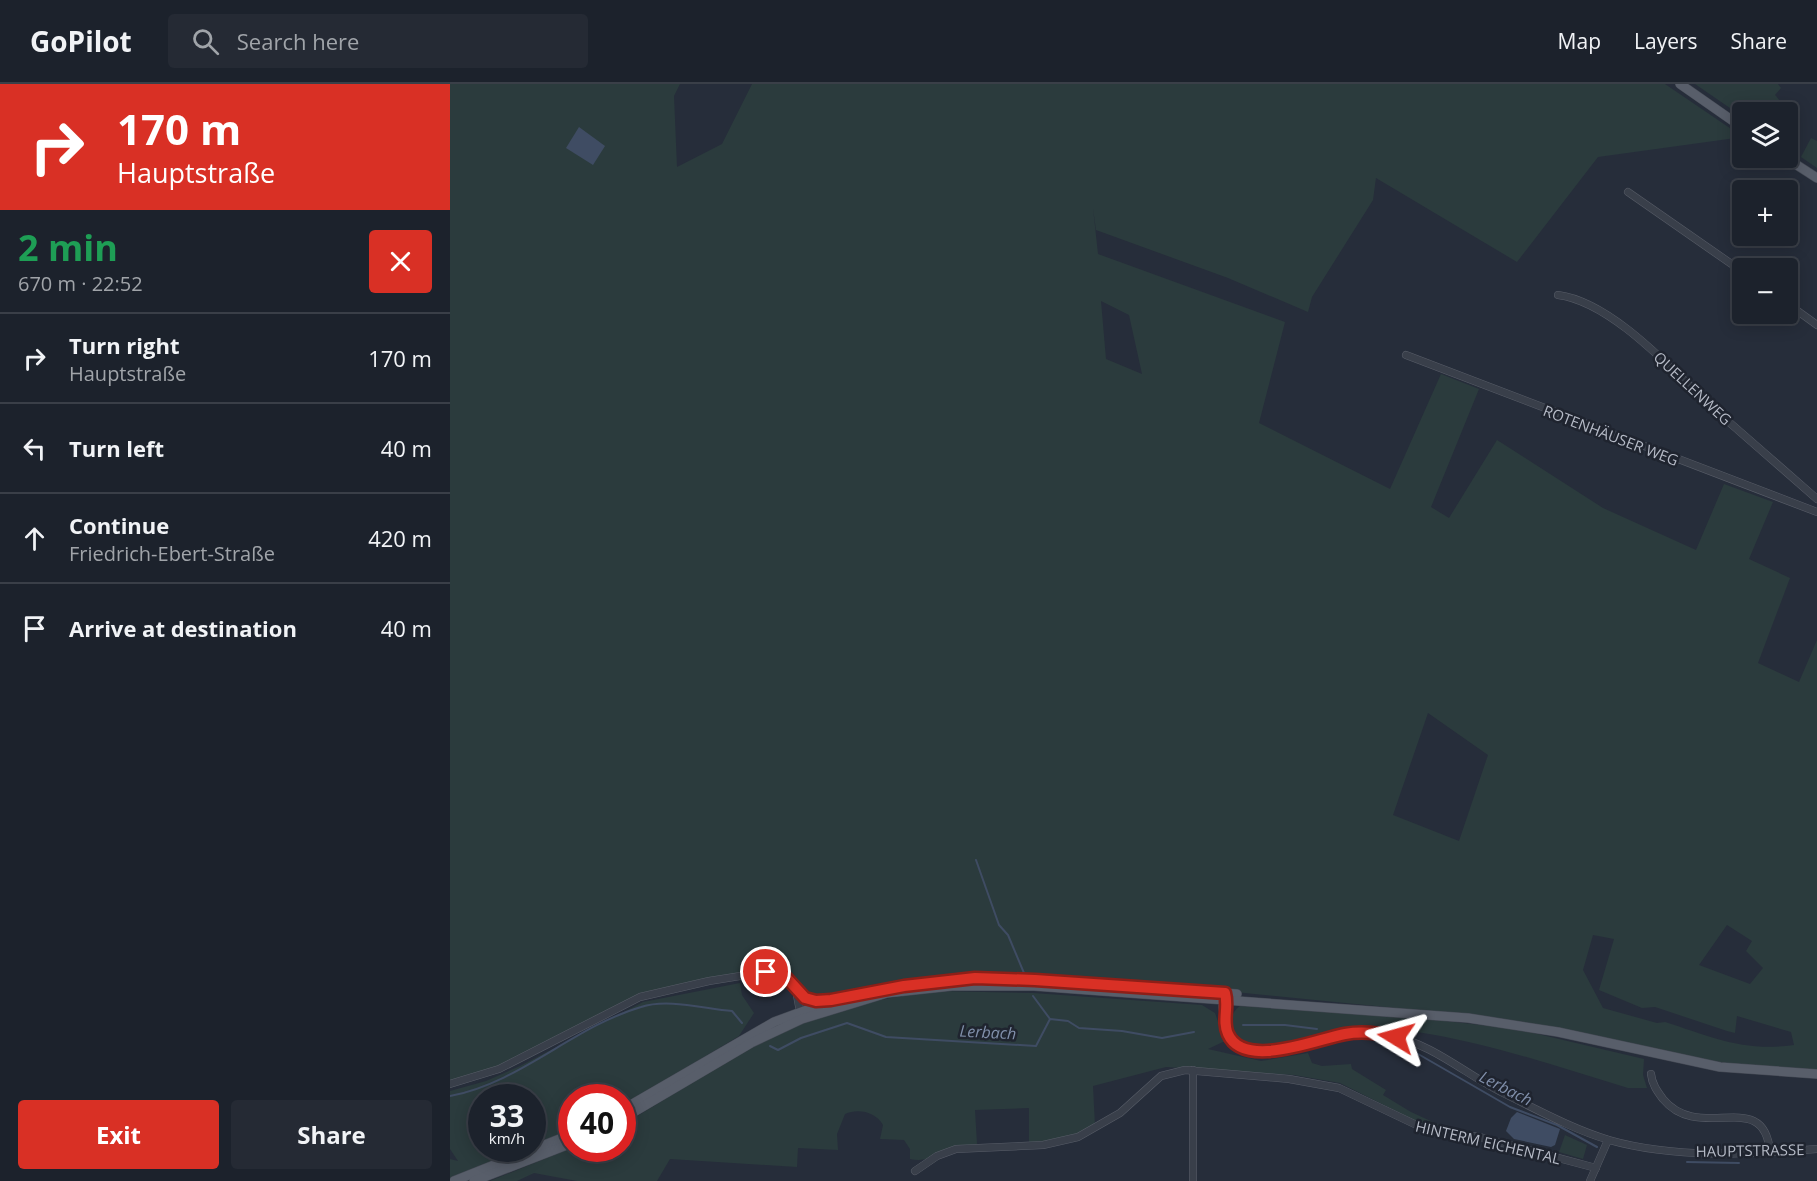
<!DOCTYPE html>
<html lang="en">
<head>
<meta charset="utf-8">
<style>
	:root { --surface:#1c222c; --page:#252a34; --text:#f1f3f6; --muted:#a0a4a9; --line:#3a3f48; --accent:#d93025 }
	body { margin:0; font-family:"Open Sans",sans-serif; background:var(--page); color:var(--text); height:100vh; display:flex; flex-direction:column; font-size:22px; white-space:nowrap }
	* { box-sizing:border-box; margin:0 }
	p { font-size:20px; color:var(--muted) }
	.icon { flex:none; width:33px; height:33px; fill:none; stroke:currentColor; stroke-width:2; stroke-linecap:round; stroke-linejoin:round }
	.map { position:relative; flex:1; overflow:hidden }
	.sheet { display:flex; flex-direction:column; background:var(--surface); width:450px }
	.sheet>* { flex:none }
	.top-card { background:#d93025; color:#fff; overflow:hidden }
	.tools { position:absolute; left:1282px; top:18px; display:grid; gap:12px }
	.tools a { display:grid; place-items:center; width:66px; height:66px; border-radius:6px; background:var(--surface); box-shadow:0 3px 15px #0003,0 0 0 2px var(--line); font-size:30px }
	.speed { position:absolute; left:18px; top:1000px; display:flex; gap:12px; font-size:30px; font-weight:700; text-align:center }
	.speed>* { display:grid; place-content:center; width:78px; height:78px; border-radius:50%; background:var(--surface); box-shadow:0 3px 15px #0003,0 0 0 2px var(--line); line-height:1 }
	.speed small { font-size:15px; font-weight:400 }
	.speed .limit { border:9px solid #d22; background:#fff; color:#111 }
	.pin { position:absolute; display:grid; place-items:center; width:51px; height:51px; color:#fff; margin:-26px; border:3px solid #fff; border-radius:50%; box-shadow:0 2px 6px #0007 }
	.me { position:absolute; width:66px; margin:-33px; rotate:278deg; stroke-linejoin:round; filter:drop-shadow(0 0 4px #0008) }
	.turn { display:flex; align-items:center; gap:21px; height:126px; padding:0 18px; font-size:27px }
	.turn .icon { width:78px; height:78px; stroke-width:2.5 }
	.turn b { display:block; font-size:42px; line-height:51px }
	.round { display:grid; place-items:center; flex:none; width:63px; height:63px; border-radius:6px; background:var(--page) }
	.head { display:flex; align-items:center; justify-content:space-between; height:102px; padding:0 18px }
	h1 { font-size:36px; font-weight:700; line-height:45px; color:#1e9e55 }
	.button { display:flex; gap:12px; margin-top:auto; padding:12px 18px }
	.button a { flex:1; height:69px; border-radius:6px; background:var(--accent); color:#fff; font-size:24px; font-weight:700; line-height:69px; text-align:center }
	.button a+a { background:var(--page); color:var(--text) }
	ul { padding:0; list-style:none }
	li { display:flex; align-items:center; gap:18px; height:90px; padding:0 18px; border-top:2px solid var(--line) }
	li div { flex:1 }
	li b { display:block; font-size:22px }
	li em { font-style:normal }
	header { display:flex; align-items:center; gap:36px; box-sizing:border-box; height:84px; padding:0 30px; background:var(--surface); border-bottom:2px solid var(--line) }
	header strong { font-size:28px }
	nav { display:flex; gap:33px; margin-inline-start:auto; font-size:21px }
	.search { width:420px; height:54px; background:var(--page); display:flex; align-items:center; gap:15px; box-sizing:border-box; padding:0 21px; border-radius:6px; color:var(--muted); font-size:22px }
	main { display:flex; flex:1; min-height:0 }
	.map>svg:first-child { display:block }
	.green { fill:#2b3b3d; fill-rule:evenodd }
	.water { fill:#3f4c63 }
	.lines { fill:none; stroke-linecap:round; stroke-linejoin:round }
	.stream { stroke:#3f4c63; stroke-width:2 }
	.minor-casing { stroke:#585d68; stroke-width:8 }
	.major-casing { stroke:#434853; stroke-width:10 }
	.minor { stroke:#393f4a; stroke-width:7 }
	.major { stroke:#585e6a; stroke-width:9 }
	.route-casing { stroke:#8d1f18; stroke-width:15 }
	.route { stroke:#d93025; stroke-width:10 }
	.labels { text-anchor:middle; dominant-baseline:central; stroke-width:5; stroke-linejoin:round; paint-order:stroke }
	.street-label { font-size:15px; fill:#b5bac6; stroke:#1f242f }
	.water-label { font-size:16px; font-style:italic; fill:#808faa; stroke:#1f242f }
</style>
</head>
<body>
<header>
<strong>GoPilot</strong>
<div class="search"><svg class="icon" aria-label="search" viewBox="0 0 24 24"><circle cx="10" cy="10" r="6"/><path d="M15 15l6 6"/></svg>Search here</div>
<nav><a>Map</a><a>Layers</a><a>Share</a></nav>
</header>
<main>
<section class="sheet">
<div class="top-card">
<div class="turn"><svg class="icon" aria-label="right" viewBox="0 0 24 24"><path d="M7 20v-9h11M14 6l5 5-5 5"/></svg><div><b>170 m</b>Hauptstraße</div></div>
</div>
<div class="head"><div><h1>2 min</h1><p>670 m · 22:52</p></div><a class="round" style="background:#d93025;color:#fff"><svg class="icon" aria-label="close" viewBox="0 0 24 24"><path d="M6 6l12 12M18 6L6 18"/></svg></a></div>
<ul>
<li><svg class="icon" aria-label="right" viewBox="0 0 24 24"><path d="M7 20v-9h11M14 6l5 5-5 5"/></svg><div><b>Turn right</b><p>Hauptstraße</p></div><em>170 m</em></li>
<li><svg class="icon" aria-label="left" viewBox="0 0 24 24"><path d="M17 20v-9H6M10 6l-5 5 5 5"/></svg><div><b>Turn left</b></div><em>40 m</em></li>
<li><svg class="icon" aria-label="ahead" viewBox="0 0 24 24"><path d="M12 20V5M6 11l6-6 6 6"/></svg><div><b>Continue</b><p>Friedrich-Ebert-Straße</p></div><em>420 m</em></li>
<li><svg class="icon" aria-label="arrive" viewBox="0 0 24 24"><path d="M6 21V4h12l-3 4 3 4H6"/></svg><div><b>Arrive at destination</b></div><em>40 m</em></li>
</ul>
<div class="button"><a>Exit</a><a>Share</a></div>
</section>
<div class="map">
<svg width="1367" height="1097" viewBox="0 0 1367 1097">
	<rect width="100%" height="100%" fill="#262d3a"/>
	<!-- green -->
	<g class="green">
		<path d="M 0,0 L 230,0 L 224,12 L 227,83 L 272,60 L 302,0 L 1215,0 L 1293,53 L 1148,73 L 1067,178 L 926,94 L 923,116 L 862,213 L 858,228 L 778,194 L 646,146 L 643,124 L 648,170 L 835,238 L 809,339 L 940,405 L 991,290 L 1029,305 L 981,423 L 999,434 L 1047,356 L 1153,424 L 1246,466 L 1274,400 L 1323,418 L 1299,475 L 1340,494 L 1308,579 L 1349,598 L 1367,556 L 1367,987 L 1289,982 L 1046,934 L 755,905 L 494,894 L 426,900 L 370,914 L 358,910 L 341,891 L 316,884 L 190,910 L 48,982 L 0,997 ZM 651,217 L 679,231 L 692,290 L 656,275 ZM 978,629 L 1038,671 L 1009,757 L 943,731 ZM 1277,841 L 1302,857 L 1296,867 L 1313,884 L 1300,900 L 1249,881 ZM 1143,851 L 1164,855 L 1149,906 L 1192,924 L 1205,923 L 1277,947 L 1285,949 L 1287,932 L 1341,948 L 1344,961 C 1293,968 1262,953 1215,938 L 1207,939 L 1153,924 L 1133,886 Z"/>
		<path d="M 1245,0 L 1328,0 L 1331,4 L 1325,11 C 1330,16 1333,21 1331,28 L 1293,28 L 1293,33 Z"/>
		<path d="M 1361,54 L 1367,57 L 1367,84 L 1351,73 Z"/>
		<path d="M 290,899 L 292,911 L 304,929 L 289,952 L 173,1022 L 172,1014 L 122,1014 L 121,1047 L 83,1062 L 82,1014 L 32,1014 L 32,1065 L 75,1065 L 0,1095 L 0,1075 L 8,1077 L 0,1065 L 0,1007 L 36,997 L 70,982 L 193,918 Z"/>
		<path d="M 487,907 L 583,909 L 752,921 L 765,929 L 775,957 L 758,965 L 811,977 L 858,969 L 862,979 L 872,982 L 901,980 L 902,985 L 936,1006 L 933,1011 L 961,1028 L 998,1045 L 968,1038 L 890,999 L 844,991 L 716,983 L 643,1002 L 645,1042 C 624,1053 603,1058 579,1058 L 579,1024 L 525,1026 L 527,1060 C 504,1063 483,1080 460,1075 L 460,1065 L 454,1056 L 430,1055 L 433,1041 C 426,1028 408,1024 395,1030 L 387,1050 L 388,1066 L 348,1064 L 347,1083 L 220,1075 L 207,1097 L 127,1097 L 84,1089 L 67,1097 L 40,1097 L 121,1064 L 172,1065 L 173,1040 C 217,1016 258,986 303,962 C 360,932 422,914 487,907 Z"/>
		<path d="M 790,922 L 968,934 L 1067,945 L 1194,975 L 1193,991 L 1197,1004 L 1178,1004 C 1109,983 1039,959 967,948 C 950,945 930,941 913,943 C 886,946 819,970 797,961 C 780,955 775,932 790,922 Z"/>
		<path d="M 1115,1051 L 1137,1061 L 1133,1075 L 1109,1068 Z"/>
	</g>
	<!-- water -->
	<g class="water">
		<path d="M 129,43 L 155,62 L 143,81 L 116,64 Z"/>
		<path d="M 1067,1028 L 1110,1045 L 1105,1061 L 1101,1063 L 1064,1055 L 1056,1047 L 1061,1034 Z"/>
	</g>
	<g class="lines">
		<!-- stream -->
		<g class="stream">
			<path d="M 526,776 L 549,841 L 558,851 L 574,889"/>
			<path d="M 583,912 L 600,935"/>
			<path d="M 793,941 L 835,941 L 867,945"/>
			<path d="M 320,962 L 328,966 L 351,954 L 397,939 L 436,953 L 586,962 L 600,935 L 618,937 L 629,944 L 672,947 L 712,954 L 744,948"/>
			<path d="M 956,963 L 1060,1023 L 1107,1041 L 1147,1063"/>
			<path d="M 0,1012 C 70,999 123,943 191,923 C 218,914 255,925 282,927 L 292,939"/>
			<path d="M 1237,1078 L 1289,1079"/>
		</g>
		<!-- minor casing -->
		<g class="minor-casing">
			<g id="minor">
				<path d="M 1178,108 L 1293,188"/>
				<path d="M 1108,211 C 1163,218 1225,289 1264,325 C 1298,355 1333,385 1367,415"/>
				<path d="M 1338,220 L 1367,241"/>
				<path d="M 956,271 L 1367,428"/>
				<path d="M 346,906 L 351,933"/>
				<path d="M 774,912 C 771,922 773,928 775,938 C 778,949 780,959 791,964 C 821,979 894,942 938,951 C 981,959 1014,989 1051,1008 C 1086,1025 1122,1045 1159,1056 C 1226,1075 1299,1070 1367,1065"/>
				<path d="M 1201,990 C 1202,1000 1207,1007 1213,1015 C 1250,1060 1314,1002 1320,1068"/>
				<path d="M 0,1000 L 49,985 L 190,913 L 259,897 L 316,888 L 329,889 L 341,896 L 352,909 L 359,930"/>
				<path d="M 465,1087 L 487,1072 L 506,1065 L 593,1061 L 628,1053 L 670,1029 L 711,992 L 735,986 L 839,995 L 889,1004 L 977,1046 L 1030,1053 L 1146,1084"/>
				<path d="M 743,1097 L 743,986"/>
				<path d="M 1140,1097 L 1158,1056"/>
			</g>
		</g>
		<!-- major casing -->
		<g class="major-casing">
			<g id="major">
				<path d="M 1230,0 L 1293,44"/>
				<path d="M 1336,74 L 1367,94"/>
				<path d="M 487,897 L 525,894 L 585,895 L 787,910"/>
				<path d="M 355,914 L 372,917"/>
				<path d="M 172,1026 L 324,938 L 381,917 L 420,908"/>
				<path d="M 172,1035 L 301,959 L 352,935 L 437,909 L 502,902 L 584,902 L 1018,934 L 1108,948 L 1270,983 L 1367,990"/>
				<path d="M 4,1097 L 122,1050"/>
				<path d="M 24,1097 L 122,1059"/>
			</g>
		</g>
		<!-- minor -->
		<use href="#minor" class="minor"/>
		<!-- major -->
		<use href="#major" class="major"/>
	</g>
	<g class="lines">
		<!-- route casing -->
		<g class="route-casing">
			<path id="route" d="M 316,888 L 333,890 L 355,914 L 366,917 L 381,916 L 454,902 L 525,894 L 585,896 L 775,909 C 779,923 772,937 778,950 C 794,986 867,955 895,950 C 912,947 929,949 946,953"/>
		</g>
		<!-- route -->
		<use href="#route" class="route"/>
	</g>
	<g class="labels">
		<!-- street labels -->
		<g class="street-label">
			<text transform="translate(1243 304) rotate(43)">QUELLENWEG</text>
			<text transform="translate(1161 351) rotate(21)">ROTENHÄUSER WEG</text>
			<text transform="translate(1038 1058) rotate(13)">HINTERM EICHENTAL</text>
			<text transform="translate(1300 1066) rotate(-1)">HAUPTSTRASSE</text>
		</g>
		<!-- water labels -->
		<g class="water-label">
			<text transform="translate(538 948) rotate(3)">Lerbach</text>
			<text transform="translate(1056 1004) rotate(27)">Lerbach</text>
		</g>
	</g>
</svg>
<div class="tools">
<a><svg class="icon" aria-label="layers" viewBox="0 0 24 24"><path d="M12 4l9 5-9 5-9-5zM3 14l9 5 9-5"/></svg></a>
<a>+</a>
<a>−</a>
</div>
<div class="speed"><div>33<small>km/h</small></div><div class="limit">40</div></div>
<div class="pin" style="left:316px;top:888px;background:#d93025"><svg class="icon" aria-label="arrive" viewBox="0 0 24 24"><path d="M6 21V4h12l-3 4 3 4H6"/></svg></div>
<svg class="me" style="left:946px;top:953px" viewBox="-20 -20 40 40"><path d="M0-17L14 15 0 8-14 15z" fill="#d93025" stroke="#fff" stroke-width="4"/></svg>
</div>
</main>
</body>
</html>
